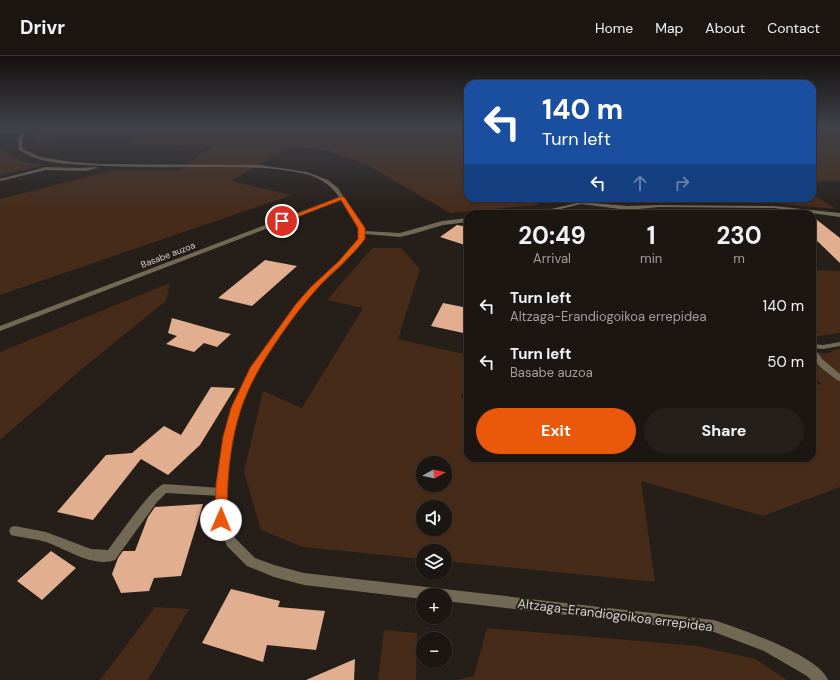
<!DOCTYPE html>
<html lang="en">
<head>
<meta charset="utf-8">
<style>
	:root { --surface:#1c1613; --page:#251f1c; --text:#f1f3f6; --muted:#a09fa0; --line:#3a3533; --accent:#ea580c }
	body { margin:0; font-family:"DM Sans",sans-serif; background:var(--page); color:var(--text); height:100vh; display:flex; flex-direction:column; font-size:15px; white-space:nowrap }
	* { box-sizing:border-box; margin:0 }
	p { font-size:13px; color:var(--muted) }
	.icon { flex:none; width:22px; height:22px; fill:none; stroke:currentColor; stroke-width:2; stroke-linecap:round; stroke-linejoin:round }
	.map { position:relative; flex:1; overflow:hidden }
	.sheet { position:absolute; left:464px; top:154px; width:352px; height:252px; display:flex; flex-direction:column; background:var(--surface); border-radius:12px; box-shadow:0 1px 3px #0004,0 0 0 1px var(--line) }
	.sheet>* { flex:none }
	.top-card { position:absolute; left:464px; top:24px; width:352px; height:122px; border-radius:12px; box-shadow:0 1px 3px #0004,0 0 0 1px var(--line); background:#1a4fa0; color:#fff; overflow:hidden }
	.needle { width:26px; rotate:82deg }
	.tools { position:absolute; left:416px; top:400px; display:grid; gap:8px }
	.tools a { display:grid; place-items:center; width:36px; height:36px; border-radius:50%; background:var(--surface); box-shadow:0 1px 3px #0004,0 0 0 1px var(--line); font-size:20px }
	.pin { position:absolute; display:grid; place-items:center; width:34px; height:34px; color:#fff; margin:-17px; border:2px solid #fff; border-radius:50%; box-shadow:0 1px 4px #0007 }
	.me { position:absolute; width:44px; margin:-22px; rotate:1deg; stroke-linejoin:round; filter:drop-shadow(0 0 3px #0008) }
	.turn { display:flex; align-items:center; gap:14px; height:84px; padding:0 12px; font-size:18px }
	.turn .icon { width:52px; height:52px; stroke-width:2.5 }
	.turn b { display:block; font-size:28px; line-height:34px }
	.lanes { display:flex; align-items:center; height:38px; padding:0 12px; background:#0003; justify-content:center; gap:20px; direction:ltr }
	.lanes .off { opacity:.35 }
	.eta { display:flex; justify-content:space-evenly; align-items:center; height:68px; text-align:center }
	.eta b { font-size:24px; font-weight:700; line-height:28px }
	.button { display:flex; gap:8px; margin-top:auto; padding:8px 12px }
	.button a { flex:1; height:46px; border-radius:24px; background:var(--accent); color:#fff; font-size:16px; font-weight:700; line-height:46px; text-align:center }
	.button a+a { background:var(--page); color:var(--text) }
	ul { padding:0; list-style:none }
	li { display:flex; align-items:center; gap:12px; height:56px; padding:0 12px }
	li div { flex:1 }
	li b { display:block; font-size:15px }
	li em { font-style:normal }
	header { display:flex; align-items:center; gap:24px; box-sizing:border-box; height:56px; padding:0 20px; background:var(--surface); border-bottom:1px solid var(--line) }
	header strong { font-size:19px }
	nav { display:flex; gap:22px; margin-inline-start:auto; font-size:14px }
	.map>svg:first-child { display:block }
	.green { fill:#462b19; fill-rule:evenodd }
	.building { fill:#e1ae8f }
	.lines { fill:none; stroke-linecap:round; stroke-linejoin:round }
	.lane { fill:#726954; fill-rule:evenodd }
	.street { fill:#726954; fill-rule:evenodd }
	.route { fill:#ea580c; stroke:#983908 }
	.labels { text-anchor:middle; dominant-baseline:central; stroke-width:4; stroke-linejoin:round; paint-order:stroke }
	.far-street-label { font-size:9px; fill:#d5d0cd; stroke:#251e19 }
	.near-street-label { font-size:13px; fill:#d5d0cd; stroke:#251e19 }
</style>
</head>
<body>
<header>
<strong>Drivr</strong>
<nav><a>Home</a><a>Map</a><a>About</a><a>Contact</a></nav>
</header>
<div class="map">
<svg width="840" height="624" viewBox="0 0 840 624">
	<rect width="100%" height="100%" fill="#251e19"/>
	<!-- green -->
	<g class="green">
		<path d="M 43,71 L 468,71 L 468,142 L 543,142 L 537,149 L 450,157 L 367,109 L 329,95 L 291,90 L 231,125 L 292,139 L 0,239 L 0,143 L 114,114 L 180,114 L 212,90 L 130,87 L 136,81 L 96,79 L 90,81 L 73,79 L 36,85 L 39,75 Z"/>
		<rect x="812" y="71" width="28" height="54"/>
		<path d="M 0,94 L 24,106 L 45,109 L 0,119 Z"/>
		<path d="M 812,138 L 836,153 L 754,145 L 683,143 L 682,142 L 812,142 Z"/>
		<path d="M 372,192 L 401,192 L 420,213 L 398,283 L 468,299 L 468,334 L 461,340 L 468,349 L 468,402 L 812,402 L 812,329 L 822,328 L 812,319 L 812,296 L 826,298 L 840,292 L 840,431 L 763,460 L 641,425 L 655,526 L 445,505 L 445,495 L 423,495 L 423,503 L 303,491 L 261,474 L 244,416 L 263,335 L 302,352 L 363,252 L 327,244 ZM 423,407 L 445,407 L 445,429 L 423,429 ZM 423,451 L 445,451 L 445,473 L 423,473 Z"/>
		<path d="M 812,214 L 840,215 L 840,277 L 812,281 Z"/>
		<path d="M 170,227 L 166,245 L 83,312 L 0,384 L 0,296 Z"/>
		<path d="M 155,551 L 189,553 L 148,624 L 100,624 Z"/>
		<path d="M 487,572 L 697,590 L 756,603 L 787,624 L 457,624 L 474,620 Z"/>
		<path d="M 384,574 L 417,577 L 416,624 L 378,624 Z"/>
	</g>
	<!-- building -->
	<g class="building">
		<path d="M 812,160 L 840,182 L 840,207 L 812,180 Z"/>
		<path d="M 457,169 L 468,171 L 468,190 L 440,181 Z"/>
		<path d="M 265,204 L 297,210 L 252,250 L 218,242 Z"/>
		<path d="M 443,247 L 468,252 L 468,278 L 431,270 Z"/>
		<path d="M 172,262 L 218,275 L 231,278 L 217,291 L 204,287 L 194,296 L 166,288 L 177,280 L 168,277 Z"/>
		<path d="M 211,331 L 235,332 L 200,389 L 168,419 L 141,403 L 93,464 L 57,456 L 106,399 L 132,397 L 164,370 L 181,379 Z"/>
		<path d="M 203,448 L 181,520 L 154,522 L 149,535 L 121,537 L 112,518 L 118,502 L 123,495 L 135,495 L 148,461 L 155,451 Z"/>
		<path d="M 51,495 L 76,512 L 42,544 L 17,525 Z"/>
		<path d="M 231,533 L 280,545 L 278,551 L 325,555 L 316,594 L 267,589 L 263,606 L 202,587 Z"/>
		<path d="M 355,603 L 354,624 L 306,624 Z"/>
	</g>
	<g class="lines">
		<!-- lane -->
		<path class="lane" d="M 164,428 L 221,432 L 225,433 L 226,436 L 225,439 L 221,440 L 166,437 L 157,446 L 115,504 C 94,512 66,493 46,486 C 36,483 25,482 15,480 L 11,479 L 9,475 L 11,471 L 15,470 L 46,476 L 91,493 L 108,494 C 118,481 151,432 164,428 Z"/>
		<!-- street -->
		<g class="street">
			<path d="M 27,71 L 31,71 C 24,78 21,83 23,93 L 40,101 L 72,106 L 103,108 L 260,109 L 307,116 L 328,124 L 338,132 L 365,175 L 400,177 L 442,165 L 468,162 L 468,166 L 443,169 L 413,178 L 400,181 L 365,178 L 363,184 L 343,208 L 316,233 L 300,251 L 258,314 L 240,352 L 233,381 L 226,429 L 226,464 L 235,482 L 255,502 L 274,509 L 304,517 L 714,564 C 740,573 818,599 828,624 L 811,624 L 807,620 L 764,595 L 714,576 L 445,545 L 445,539 L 423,539 L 423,543 L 304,529 L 274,521 L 247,510 L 227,490 L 216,464 L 216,429 L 223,381 L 232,352 L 250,313 L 296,249 L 312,231 L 339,206 L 358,183 L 360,176 L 359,172 L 341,144 L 0,275 L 0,270 L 339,141 C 331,129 319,121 305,118 C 275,111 245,111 214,111 C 172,111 129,112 86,109 C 64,108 38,107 19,94 L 18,84 L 22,76 L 0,76 L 0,74 L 24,74 Z"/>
			<path d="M 46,111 L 79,112 L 96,111 L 98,112 L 85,115 L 46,114 L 0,125 L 0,123 Z"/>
			<path d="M 581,146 L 628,150 L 659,149 L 774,150 L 840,157 L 840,161 L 774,152 L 659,151 L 628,154 L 581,148 L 540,158 L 530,158 Z"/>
			<path d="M 840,286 L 840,290 L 823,293 L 812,292 L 812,288 L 823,289 Z"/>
			<path d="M 812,293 L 815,293 L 822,303 L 840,318 L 840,325 L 837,324 C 826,315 812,308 812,293 Z"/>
		</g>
	</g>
	<!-- sky -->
	<linearGradient id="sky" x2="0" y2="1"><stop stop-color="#14100e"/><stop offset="0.45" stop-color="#404149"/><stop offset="1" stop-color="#404149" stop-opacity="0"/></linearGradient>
	<rect width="840" height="158" fill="url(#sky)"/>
	<!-- route -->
	<path class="route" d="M 340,141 L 344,141 L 365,172 L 365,183 C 350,203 330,217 314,236 C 288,266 253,315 241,353 C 229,389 227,427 227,464 L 225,468 L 221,470 L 216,468 L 215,464 L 216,429 L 223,381 L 231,352 L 250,312 L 296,248 L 311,231 L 339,205 L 358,183 L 358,172 L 341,144 L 284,166 L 279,165 Z"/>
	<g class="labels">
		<!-- far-street labels -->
		<g class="far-street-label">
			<text transform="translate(168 199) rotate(-21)">Basabe auzoa</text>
		</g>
		<!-- near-street labels -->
		<g class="near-street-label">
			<text transform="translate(615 559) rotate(7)">Altzaga-Erandiogoikoa errepidea</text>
		</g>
	</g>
</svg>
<div class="tools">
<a><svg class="needle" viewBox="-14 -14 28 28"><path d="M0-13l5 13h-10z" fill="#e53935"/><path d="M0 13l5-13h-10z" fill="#a09fa0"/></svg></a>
<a><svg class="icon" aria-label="sound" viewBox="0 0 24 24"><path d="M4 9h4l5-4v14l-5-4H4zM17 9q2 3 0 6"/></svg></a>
<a><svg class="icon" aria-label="layers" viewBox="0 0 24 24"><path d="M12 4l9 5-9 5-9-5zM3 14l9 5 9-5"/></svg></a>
<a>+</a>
<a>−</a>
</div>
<div class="pin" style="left:282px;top:165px;background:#d93025"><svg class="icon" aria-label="arrive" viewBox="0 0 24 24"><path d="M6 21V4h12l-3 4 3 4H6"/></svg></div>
<svg class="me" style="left:221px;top:464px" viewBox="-20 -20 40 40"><circle r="19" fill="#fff"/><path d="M0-13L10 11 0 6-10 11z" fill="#ea580c"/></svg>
<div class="top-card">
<div class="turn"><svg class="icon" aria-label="left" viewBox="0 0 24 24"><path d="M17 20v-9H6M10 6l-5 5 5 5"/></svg><div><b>140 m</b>Turn left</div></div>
<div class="lanes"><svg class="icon" aria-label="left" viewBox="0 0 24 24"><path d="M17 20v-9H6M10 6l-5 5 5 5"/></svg><svg class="icon off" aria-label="ahead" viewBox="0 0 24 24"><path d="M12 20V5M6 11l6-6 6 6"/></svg><svg class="icon off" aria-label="right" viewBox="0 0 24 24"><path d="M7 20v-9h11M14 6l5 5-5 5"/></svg></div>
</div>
<section class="sheet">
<div class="eta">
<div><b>20:49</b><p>Arrival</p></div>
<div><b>1</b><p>min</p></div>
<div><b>230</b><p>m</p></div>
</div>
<ul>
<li><svg class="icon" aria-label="left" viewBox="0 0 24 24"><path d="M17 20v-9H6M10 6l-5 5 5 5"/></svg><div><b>Turn left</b><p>Altzaga-Erandiogoikoa errepidea</p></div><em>140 m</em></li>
<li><svg class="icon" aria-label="left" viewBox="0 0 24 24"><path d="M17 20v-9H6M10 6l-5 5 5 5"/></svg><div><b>Turn left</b><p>Basabe auzoa</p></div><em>50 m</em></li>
</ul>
<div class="button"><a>Exit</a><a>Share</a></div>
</section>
</div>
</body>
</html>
